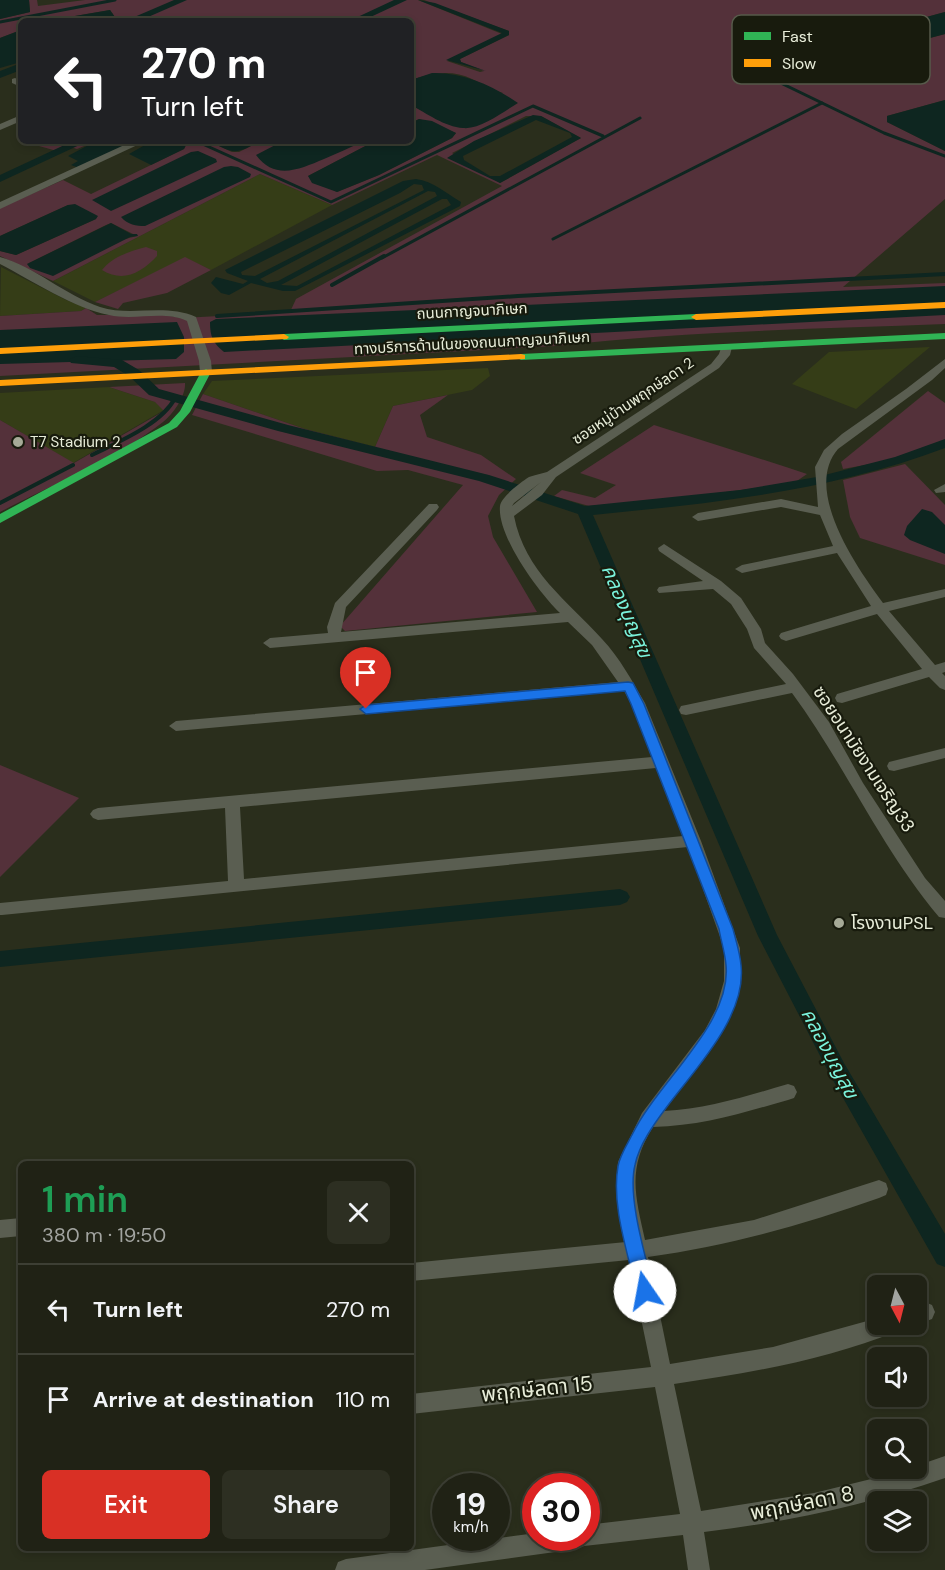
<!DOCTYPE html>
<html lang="en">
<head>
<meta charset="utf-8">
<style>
	:root { --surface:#202215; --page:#2d2f22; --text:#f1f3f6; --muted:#a2a4a0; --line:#3d3f34; --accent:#d93025 }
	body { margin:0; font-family:"DM Sans","Noto Sans Thai",sans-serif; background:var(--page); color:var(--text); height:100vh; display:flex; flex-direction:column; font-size:22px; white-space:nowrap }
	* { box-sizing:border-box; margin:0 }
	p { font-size:20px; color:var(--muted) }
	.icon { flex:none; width:33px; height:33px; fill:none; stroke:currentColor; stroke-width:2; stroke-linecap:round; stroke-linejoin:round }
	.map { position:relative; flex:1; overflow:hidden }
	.side { position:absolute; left:18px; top:1161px; width:396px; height:390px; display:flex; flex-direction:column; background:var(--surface); border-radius:9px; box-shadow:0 3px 9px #0003,0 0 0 2px var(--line) }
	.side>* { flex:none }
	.banner { position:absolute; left:18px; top:18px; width:396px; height:126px; border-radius:9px; box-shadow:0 3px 9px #0003,0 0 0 2px var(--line); background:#202124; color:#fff; overflow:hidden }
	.needle { width:39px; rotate:173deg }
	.buttons { position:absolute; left:867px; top:1275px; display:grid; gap:12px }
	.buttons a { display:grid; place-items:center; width:60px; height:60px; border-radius:9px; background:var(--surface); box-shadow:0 3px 9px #0003,0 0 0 2px var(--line); font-size:30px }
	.speed { position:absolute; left:432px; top:1473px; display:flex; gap:12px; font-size:30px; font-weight:700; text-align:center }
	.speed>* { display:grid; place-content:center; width:78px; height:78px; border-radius:50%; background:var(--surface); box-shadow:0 3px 9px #0003,0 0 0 2px var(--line); line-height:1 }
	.speed small { font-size:15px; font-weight:400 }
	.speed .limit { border:9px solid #d22; background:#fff; color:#111 }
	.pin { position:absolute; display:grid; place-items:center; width:51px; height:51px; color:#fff; margin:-62px -26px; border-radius:50% 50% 50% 0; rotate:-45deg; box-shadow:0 0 6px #0007 }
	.pin .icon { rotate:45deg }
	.me { position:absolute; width:66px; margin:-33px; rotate:348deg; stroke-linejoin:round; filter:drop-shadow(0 0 4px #0008) }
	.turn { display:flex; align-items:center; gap:21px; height:126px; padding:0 24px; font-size:27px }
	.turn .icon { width:78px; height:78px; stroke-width:2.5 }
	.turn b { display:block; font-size:42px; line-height:51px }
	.round { display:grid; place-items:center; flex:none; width:63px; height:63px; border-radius:9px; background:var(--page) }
	.headline { display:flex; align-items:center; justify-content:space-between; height:102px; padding:0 24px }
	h1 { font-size:36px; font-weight:600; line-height:45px; color:#1e9e55 }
	.button { display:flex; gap:12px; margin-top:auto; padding:12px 24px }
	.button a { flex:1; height:69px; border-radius:9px; background:var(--accent); color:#fff; font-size:24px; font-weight:600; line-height:69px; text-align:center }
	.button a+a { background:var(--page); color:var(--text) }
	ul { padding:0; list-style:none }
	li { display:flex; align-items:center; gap:18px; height:90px; padding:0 24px; border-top:2px solid var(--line) }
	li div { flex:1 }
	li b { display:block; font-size:22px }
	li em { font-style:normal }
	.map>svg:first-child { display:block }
	.built { fill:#353d17 }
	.green { fill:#54313a; fill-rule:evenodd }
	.water { fill:#0e2620; fill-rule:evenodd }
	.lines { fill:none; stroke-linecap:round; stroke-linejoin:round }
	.stream-far1 { stroke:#0e2620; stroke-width:3 }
	.stream { stroke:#0e2620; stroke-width:4 }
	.canal { fill:#0e2620; fill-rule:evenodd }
	.street { fill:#5a5e51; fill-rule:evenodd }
	.fast { fill:#30b455; fill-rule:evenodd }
	.slow { fill:#ff9f0a; fill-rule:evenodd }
	.route { fill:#1a73e8; stroke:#114b97; stroke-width:1.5 }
	.poi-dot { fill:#a6aa97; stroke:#181b0d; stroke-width:2 }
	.labels { text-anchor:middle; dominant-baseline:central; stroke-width:4.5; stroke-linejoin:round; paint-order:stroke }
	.far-street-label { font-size:15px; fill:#e8edd9; stroke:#181b0d }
	.far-poi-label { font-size:15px; fill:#e8edd9; stroke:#181b0d; text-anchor:start }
	.street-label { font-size:18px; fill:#e8edd9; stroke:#181b0d }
	.poi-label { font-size:18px; fill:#e8edd9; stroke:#181b0d; text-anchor:start }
	.water-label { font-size:20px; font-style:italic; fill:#7af2db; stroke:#181b0d }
	.near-street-label { font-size:21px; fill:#e8edd9; stroke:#181b0d }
	.key { fill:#181b0d; stroke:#565a4a; stroke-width:1.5 }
	.key-label { font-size:16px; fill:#e8edd9 }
</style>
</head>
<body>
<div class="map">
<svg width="945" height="1570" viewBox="0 0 945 1570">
	<rect width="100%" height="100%" fill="#2a2e1c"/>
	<!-- built -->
	<g class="built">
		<path d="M 260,174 L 332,205 L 211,270 L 185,258 L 95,302 L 53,281 Z"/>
		<path d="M 1,267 L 66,300 L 86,308 L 81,311 L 0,316 Z"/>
		<path d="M 930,347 L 856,409 L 792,384 L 829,352 Z"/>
		<path d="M 488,368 L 490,376 L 472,390 L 393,406 L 375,447 L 305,429 L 203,394 L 212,381 Z"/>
		<path d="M 109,387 L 155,402 L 164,410 L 73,463 L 0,420 L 0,393 Z"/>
	</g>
	<!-- green -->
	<g class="green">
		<path d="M 29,0 L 37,0 L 38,6 L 85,0 L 418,0 L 502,34 L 447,61 L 480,72 L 484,71 L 461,62 L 460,59 L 509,35 L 509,31 L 424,0 L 945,0 L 945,12 L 805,50 L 767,65 L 821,67 L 945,34 L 945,100 L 887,116 L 887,122 L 945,151 L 945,199 L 843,287 L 945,283 L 945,324 C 816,329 685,331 556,346 L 0,376 L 0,316 L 81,311 L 86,308 L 97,315 L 164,315 L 182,318 L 290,312 L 296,299 L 502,186 L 437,155 L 332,205 L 260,174 L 53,281 L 0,256 L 0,251 L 16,255 L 96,219 L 68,205 L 0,236 L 0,208 L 63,180 L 91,194 L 184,149 L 186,145 L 179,141 L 208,141 L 232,152 L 239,152 L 261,141 L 375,141 L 308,176 L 337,192 L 379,175 L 452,138 L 456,133 L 419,119 L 411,123 L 411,105 L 442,121 L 503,93 C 492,90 483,84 472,79 C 452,69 432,73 411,80 L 411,66 L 413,64 L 411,63 L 411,21 L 115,21 L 117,20 L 110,10 L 46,21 L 21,21 L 21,30 L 0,38 L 0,19 L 30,12 ZM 526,116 L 541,116 L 581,138 L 500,183 L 452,153 ZM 111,223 L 137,236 L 27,264 L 106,225 Z"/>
		<path d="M 21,141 L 96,141 L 77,149 L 68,146 L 57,151 Z"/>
		<path d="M 146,247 L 157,251 L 157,256 C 141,273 123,283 102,270 C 112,257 130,251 146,247 Z"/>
		<path d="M 185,257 L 211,270 L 167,293 L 123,303 L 118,309 L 95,302 Z"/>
		<path d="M 185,383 C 186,396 173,414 163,422 C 117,458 52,485 0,512 L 0,420 L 74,463 L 164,411 L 155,402 L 109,387 Z"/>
		<path d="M 928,391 L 945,403 L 945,440 L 892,460 L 843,469 L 841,462 Z"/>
		<path d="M 203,394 L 305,429 L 375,447 L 393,406 L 448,395 L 420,415 L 427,437 L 481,455 L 516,479 L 499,495 L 488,516 L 493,537 L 537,612 L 345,631 L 340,626 L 463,485 L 408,470 L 377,471 L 192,415 Z"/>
		<path d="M 654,425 L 786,467 L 807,474 L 794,483 L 673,499 L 589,506 L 554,496 L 562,490 L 595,498 L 616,485 L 580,473 Z"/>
		<path d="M 905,464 L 945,505 L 945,565 L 860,538 L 850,517 L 843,480 Z"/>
		<path d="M 0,765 L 79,798 L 0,877 Z"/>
	</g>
	<!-- water -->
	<g class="water">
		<path d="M 0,0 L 29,0 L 30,12 L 0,19 Z"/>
		<path d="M 418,0 L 435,3 L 509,31 L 509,35 L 460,59 L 461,62 L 486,71 L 446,60 L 502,33 Z"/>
		<path d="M 110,10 L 117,20 L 46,21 Z"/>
		<path d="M 945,12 L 945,34 L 789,75 L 777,72 L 766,65 L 805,50 Z"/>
		<path d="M 21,30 L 21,62 L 0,68 L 0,38 Z"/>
		<path d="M 432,73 C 464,72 493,86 518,103 C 503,112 480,130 463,128 C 445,127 426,113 411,105 L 411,80 Z"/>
		<path d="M 945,100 L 945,151 L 887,122 L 887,116 Z"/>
		<path d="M 533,115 L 541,116 L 581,138 L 500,183 L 447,158 L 474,141 ZM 536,120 L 570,133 L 572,137 L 500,176 L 490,176 L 464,160 L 463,156 Z"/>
		<path d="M 419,119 L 432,121 L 456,133 L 452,138 L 379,175 L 337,192 L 312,183 L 308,176 L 375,141 L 411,141 L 411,123 Z"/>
		<path d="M 96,141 L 137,141 L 79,168 L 71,165 L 78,161 L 68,156 Z"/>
		<path d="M 152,141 L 178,141 L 186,145 L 184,149 L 151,165 L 129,154 Z"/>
		<path d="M 208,141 L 261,141 C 234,155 236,154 208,141 Z"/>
		<path d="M 283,141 L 363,141 C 350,148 337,153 324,159 C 300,169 275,181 256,155 Z"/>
		<path d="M 198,151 L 216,159 L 217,162 L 111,211 L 92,200 L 191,152 Z"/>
		<path d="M 231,166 L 238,167 L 251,174 L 250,177 L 145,226 C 136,226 128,225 121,217 L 224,167 Z"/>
		<path d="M 416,179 C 433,181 447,194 461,202 L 460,206 L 295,291 L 283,291 L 251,283 L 229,295 L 221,293 L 211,283 L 216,277 L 243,284 L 248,281 L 227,273 L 225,270 L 403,181 ZM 414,184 L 422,185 L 424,190 L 255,276 L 242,275 L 241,272 L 400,193 ZM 428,191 L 435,192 L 437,196 L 278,281 L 267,283 L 260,279 ZM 442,199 L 447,199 L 451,205 L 297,286 L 281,285 Z"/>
		<path d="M 75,204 L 98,216 L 96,219 L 16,255 L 0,251 L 0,236 L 68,205 Z"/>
		<path d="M 111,223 L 131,234 L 137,234 L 138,236 L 130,237 L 53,276 L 30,268 L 27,264 Z"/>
		<path d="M 945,286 L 945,315 L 224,352 C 213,343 210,337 210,322 L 216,319 Z"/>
		<path d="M 177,322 L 184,337 L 184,352 L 176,359 L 0,364 L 0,330 Z"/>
		<path d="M 922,509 L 932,512 L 945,525 L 945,554 L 910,540 L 904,535 L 907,526 Z"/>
	</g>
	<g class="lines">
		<!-- stream-far1 -->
		<g class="stream-far1">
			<path d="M 0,22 L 115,0"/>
			<path d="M 748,67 L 884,133 L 945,156"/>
			<path d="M 196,141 L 331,202 L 533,106 L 603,136"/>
			<path d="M 553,239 L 822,103"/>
			<path d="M 382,258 L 640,118"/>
		</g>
		<!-- stream -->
		<g class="stream">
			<path d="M 332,285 L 384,256"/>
			<path d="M 217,316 L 518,296 L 945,274"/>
			<path d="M 92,455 C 118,442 162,424 175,398"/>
			<path d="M 0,503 L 73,465"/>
		</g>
		<!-- canal -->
		<g class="canal">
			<path d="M 174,0 L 187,0 L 139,21 L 125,21 Z"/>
			<path d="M 394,0 L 407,0 L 362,21 L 349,21 Z"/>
			<path d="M 21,63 L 21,70 L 0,78 L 0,71 Z"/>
			<path d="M 73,141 L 88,141 L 0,182 L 0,175 Z"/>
			<path d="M 76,356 L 122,360 L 139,370 L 159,389 L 288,425 L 489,475 L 585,506 L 740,490 L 817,477 L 895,457 L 945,439 L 945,448 C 832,491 713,503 593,515 L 777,935 L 844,1063 L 945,1234 L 945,1267 L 937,1264 L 830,1075 L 758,936 L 578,514 L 479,481 L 278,431 L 149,395 L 129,376 L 114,367 L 71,363 L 69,360 Z"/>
			<path d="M 620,889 L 627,892 L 630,897 L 627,902 L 620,905 L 0,967 L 0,951 Z"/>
		</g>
		<!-- street -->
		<g class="street">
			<path d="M 15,78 L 21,81 L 21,87 L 12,83 L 12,79 Z"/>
			<path d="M 21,115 L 21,121 L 0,130 L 0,124 Z"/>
			<path d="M 133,141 L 146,141 L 0,209 L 0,202 Z"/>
			<path d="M 0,257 C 35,267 65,295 100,307 C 131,317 165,303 196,317 L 211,361 L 212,372 L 206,375 L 200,372 L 199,361 L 187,321 C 163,310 135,321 109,315 C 73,308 33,281 0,264 Z"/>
			<path d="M 726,344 L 732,347 L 730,355 L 719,368 L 556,477 L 542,495 L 514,516 C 525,572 567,600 602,639 C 620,658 632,681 645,703 L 701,841 L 740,948 L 740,981 L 733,1010 L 717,1041 L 664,1111 C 707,1109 747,1096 788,1084 L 794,1086 L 797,1092 L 794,1098 L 788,1100 C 742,1113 702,1126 653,1127 C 627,1168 635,1195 645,1240 L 754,1220 L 879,1180 L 886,1183 L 888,1189 L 886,1195 L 879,1198 C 803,1225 728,1246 648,1257 L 670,1364 L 773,1347 L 878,1318 L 878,1324 L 900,1324 L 897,1331 C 827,1360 749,1373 674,1384 L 701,1511 L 814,1493 L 916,1468 L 916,1466 L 945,1456 L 945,1478 C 867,1505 787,1522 704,1532 L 710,1570 L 688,1570 L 683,1535 L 584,1546 L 577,1549 L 425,1570 L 335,1570 L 338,1562 L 346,1559 L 536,1533 L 536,1538 L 586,1538 L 586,1525 L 680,1514 L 655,1387 L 411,1414 L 411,1394 L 651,1367 L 629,1260 L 411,1281 L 411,1263 L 626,1242 L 616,1190 L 618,1162 L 642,1113 L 705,1030 L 716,1009 L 724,981 L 724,948 L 688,847 L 2,915 L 0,915 L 0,903 L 228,881 L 225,808 L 98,820 L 93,818 L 90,814 L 93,810 L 98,808 L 652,757 L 631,703 L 624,691 L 176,731 L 169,726 L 176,721 L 618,682 L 592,645 L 568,622 L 270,648 L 263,643 L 270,638 L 328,633 L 327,627 L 335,603 L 429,504 L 437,504 L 439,507 L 437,510 L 346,607 L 341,632 L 560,613 C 539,593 497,536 500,506 C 501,497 521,482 529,477 C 534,475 541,474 547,472 L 711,364 L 719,354 L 722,345 ZM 541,482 L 512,506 L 514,503 ZM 656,768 L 683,836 L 244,879 L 240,807 Z"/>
			<path d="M 945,359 L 945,368 L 932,380 L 838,449 C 802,490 858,569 883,603 L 945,589 L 945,597 L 889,611 L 935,665 L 945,662 L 945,672 L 942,673 L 945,676 L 945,690 L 940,688 L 929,677 L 842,703 L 837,702 L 835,698 L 837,694 L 922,669 L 877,614 L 786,641 L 781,639 L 779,636 L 781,633 L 871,606 L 837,553 L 742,573 L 735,569 L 742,565 L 833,546 L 820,515 L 781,507 L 698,521 L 692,517 L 698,513 L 781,499 L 818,507 L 815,467 L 824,450 L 842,434 L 906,389 Z"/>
			<path d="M 945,484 L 945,492 L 936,493 L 934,490 Z"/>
			<path d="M 664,544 L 721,581 L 741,598 L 761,629 L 765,643 L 793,674 L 829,722 L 863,783 L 925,878 L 945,901 L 945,918 L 939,917 C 881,848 845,765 792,693 L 686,715 L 681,714 L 679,710 L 681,706 L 686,705 L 786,684 L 754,648 L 747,629 L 731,604 L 713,589 L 659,593 L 657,590 L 659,587 L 703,581 L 659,551 L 658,548 Z"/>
			<path d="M 945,748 L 945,758 L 894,771 L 889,770 L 887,766 L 889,762 Z"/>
			<path d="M 21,1218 L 21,1236 L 0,1238 L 0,1220 Z"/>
			<path d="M 925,1302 L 932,1305 L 935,1312 L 932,1319 L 916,1325 L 916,1305 Z"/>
		</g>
		<!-- fast -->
		<g class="fast">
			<path d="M 696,314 L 701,317 L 699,319 L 284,340 L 279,337 L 284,334 Z"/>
			<path d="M 945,333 L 945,339 L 521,360 L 516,357 L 521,354 Z"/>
			<path d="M 206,369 L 211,372 L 190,412 L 177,427 L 0,523 L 0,514 L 169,423 L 180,411 L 201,372 Z"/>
		</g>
		<!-- slow -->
		<g class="slow">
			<path d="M 945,302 L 945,308 L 696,320 L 691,317 L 696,314 Z"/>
			<path d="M 284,334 L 289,337 L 287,339 L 0,354 L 0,348 Z"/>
			<path d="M 521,354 L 525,355 L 525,359 L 0,386 L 0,380 Z"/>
		</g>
	</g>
	<!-- route -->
	<path class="route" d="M 628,682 L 633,683 L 644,704 L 733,929 C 736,941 740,953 741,965 C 747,1017 694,1070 666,1108 C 654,1124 639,1145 635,1165 C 627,1197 646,1258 654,1291 L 651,1297 L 645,1300 L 638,1297 L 636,1291 C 628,1252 611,1206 618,1166 C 620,1155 628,1143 633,1133 C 658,1082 732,1023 726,965 C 725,953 721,941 719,929 L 631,704 L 625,691 L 366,714 L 360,709 L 366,705 Z"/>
	<!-- markers -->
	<g class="poi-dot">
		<circle cx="18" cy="442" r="6"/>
		<circle cx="839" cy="923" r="6"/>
	</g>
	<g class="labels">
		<!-- far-street labels -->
		<g class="far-street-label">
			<text transform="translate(472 311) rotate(-3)">ถนนกาญจนาภิเษก</text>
			<text transform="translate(472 343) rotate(-3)">ทางบริการด้านในของถนนกาญจนาภิเษก</text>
			<text transform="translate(633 401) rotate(-34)">ซอยหมู่บ้านพฤกษ์ลดา 2</text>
		</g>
		<!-- far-poi labels -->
		<g class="far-poi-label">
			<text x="30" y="442">T7 Stadium 2</text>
		</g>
		<!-- street labels -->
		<g class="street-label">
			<text transform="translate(864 759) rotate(57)">ซอยอนามัยงามเจริญ33</text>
		</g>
		<!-- poi labels -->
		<g class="poi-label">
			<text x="851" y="923">โรงงานPSL</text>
		</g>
		<!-- water labels -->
		<g class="water-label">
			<text transform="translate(627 611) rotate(67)">คลองบุญสุข</text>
			<text transform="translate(830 1053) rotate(62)">คลองบุญสุข</text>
		</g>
		<!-- near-street labels -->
		<g class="near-street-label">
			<text transform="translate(537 1389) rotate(-6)">พฤกษ์ลดา 15</text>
			<text transform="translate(802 1503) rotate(-11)">พฤกษ์ลดา 8</text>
		</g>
	</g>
	<!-- legend -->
	<rect x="732" y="15" width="198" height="69" rx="9" class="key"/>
	<rect x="744" y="32" width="27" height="8" fill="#30b455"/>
	<rect x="744" y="59" width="27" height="8" fill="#ff9f0a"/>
	<g class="key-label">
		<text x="782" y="42">Fast</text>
		<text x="782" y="69">Slow</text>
	</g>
</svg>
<div class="buttons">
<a><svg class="needle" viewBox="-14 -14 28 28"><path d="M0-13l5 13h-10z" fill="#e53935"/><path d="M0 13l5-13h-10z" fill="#a2a4a0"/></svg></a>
<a><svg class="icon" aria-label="sound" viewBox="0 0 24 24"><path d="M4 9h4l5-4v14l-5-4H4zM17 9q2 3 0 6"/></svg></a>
<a><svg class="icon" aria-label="search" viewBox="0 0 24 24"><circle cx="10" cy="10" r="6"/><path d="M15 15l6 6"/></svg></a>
<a><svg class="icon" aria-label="layers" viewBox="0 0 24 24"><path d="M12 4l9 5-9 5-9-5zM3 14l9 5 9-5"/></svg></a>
</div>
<div class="speed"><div>19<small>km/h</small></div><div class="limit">30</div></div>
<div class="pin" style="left:366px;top:709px;background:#d93025"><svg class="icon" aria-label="arrive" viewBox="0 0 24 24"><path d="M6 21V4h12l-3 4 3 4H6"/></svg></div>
<svg class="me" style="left:645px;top:1291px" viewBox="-20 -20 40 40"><circle r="19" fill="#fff"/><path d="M0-13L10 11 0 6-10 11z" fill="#1a73e8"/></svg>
<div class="banner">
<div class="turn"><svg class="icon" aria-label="left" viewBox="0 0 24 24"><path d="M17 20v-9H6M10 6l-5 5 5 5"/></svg><div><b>270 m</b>Turn left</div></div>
</div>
<section class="side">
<div class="headline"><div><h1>1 min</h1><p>380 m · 19:50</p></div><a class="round"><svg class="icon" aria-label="close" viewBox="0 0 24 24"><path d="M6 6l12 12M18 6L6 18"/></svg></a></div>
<ul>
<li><svg class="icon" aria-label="left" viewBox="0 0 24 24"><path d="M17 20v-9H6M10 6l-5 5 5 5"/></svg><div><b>Turn left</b></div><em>270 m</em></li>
<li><svg class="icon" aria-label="arrive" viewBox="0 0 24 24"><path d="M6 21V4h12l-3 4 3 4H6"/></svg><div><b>Arrive at destination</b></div><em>110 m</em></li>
</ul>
<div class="button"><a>Exit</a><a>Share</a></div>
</section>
</div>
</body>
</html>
